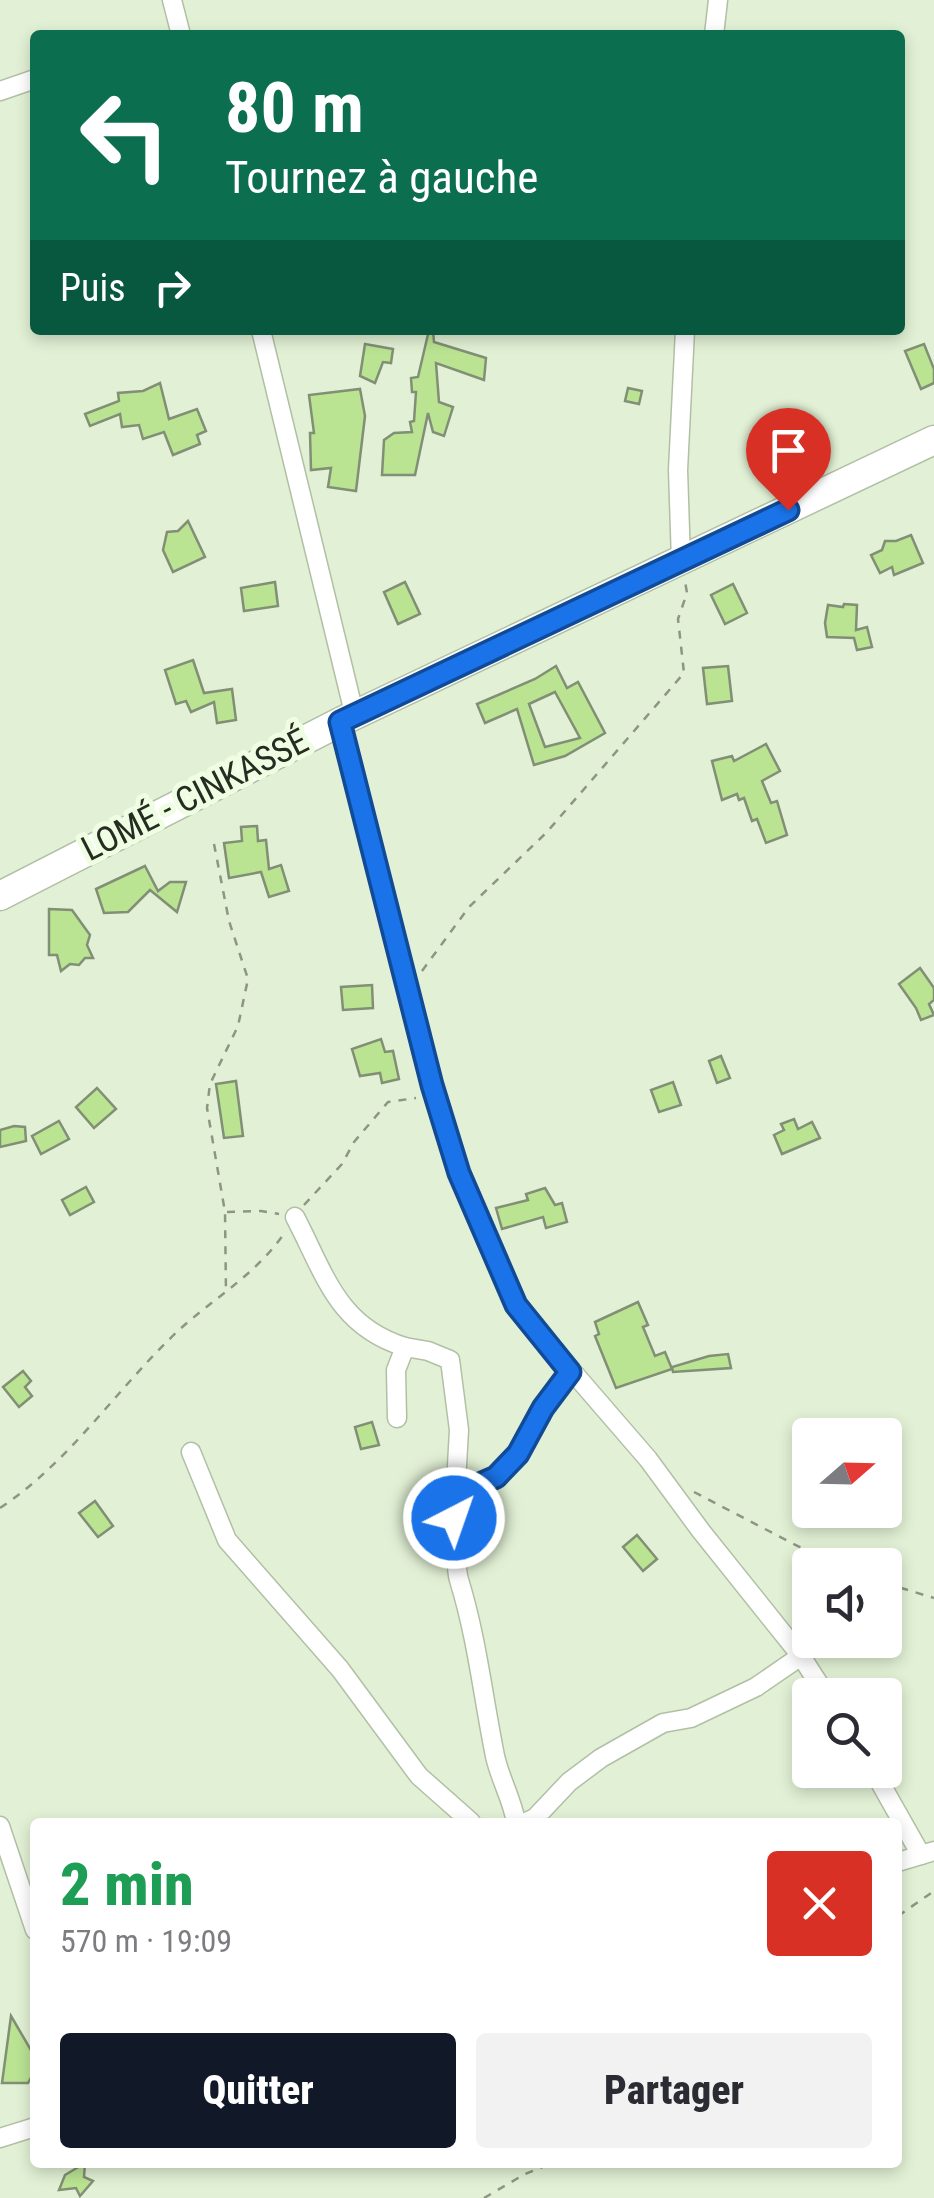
<!DOCTYPE html>
<html lang="fr">
<head>
<meta charset="utf-8">
<style>
	:root { --surface:#fff; --page:#f2f2f3; --text:#2b2b33; --muted:#7c7c81; --accent:#111827 }
	body { margin:0; font-family:"Roboto Condensed",sans-serif; background:var(--page); color:var(--text); height:100vh; display:flex; flex-direction:column; font-size:38px; white-space:nowrap }
	* { box-sizing:border-box; margin:0 }
	p { font-size:32px; color:var(--muted) }
	.icon { flex:none; width:55px; height:55px; fill:none; stroke:currentColor; stroke-width:2; stroke-linecap:round; stroke-linejoin:round }
	.map { position:relative; flex:1; overflow:hidden }
	.panel { position:absolute; left:30px; top:1818px; width:872px; height:350px; display:flex; flex-direction:column; background:var(--surface); border-radius:10px; box-shadow:0 5px 15px #0003 }
	.panel>* { flex:none }
	.guide { position:absolute; left:30px; top:30px; width:875px; height:305px; border-radius:10px; box-shadow:0 5px 15px #0003; background:#0b6e4f; color:#fff; overflow:hidden }
	.needle { width:65px; rotate:70deg }
	.tools { position:absolute; left:792px; top:1418px; display:grid; gap:20px }
	.tools a { display:grid; place-items:center; width:110px; height:110px; border-radius:10px; background:var(--surface); box-shadow:0 5px 15px #0003; font-size:50px }
	.pin { position:absolute; display:grid; place-items:center; width:85px; height:85px; color:#fff; margin:-102px -42px; border-radius:50% 50% 50% 0; rotate:-45deg; box-shadow:0 0 10px #0007 }
	.pin .icon { rotate:45deg }
	.me { position:absolute; width:110px; margin:-55px; rotate:41deg; stroke-linejoin:round; filter:drop-shadow(0 0 8px #0008) }
	.turn { display:flex; align-items:center; gap:35px; height:210px; padding:0 30px; font-size:45px }
	.turn .icon { width:130px; height:130px; stroke-width:2.5 }
	.turn b { display:block; font-size:70px; line-height:85px }
	.then { display:flex; align-items:center; height:95px; padding:0 30px; background:#0003; gap:20px; font-size:38px }
	.round { display:grid; place-items:center; flex:none; width:105px; height:105px; border-radius:10px; background:var(--page) }
	.headline { display:flex; align-items:center; justify-content:space-between; height:170px; padding:0 30px }
	h1 { font-size:60px; font-weight:800; line-height:75px; color:#1e9e55 }
	.button { display:flex; gap:20px; margin-top:auto; padding:20px 30px }
	.button a { flex:1; height:115px; border-radius:10px; background:var(--accent); color:#fff; font-size:40px; font-weight:800; line-height:115px; text-align:center }
	.button a+a { background:var(--page); color:var(--text) }
	.map>svg:first-child { display:block }
	.building { fill:#bae392; stroke:#818f76; stroke-width:2.5; fill-rule:evenodd }
	.lines { fill:none; stroke-linecap:round; stroke-linejoin:round }
	.minor-casing { stroke:#b1c0a5; stroke-width:21 }
	.trunk-casing { stroke:#b1c0a5; stroke-width:31 }
	.path { stroke:#8c9683; stroke-width:2.5; stroke-dasharray:8 8; stroke-linecap:butt }
	.minor { stroke:#fff; stroke-width:18 }
	.trunk { stroke:#fff; stroke-width:28 }
	.route-casing { stroke:#114b97; stroke-width:25 }
	.route { stroke:#1a73e8; stroke-width:18 }
	.labels { text-anchor:middle; dominant-baseline:central; stroke-width:10; stroke-linejoin:round; paint-order:stroke }
	.street-label { font-size:35px; fill:#272c22; stroke:#effee2 }
</style>
</head>
<body>
<div class="map">
<svg width="934" height="2198" viewBox="0 0 934 2198">
	<rect width="100%" height="100%" fill="#e2f1d5"/>
	<!-- building -->
	<g class="building">
		<path d="M 429,330 L 433,330 L 434,342 L 486,358 L 484,380 L 436,363 L 439,402 L 453,407 L 444,436 L 433,432 L 428,413 L 415,475 L 382,475 L 384,440 L 394,433 L 412,432 L 410,422 L 414,421 L 416,392 L 412,392 L 411,378 L 418,377 Z"/>
		<path d="M 365,344 L 393,349 L 391,363 L 383,362 L 375,383 L 360,376 Z"/>
		<path d="M 924,344 L 934,369 L 934,383 L 921,389 L 905,351 Z"/>
		<path d="M 160,383 L 169,419 L 197,409 L 206,431 L 197,435 L 200,444 L 173,455 L 164,432 L 143,439 L 139,425 L 122,427 L 120,414 L 90,426 L 85,414 L 119,401 L 118,393 L 143,391 Z"/>
		<path d="M 628,388 L 642,391 L 639,404 L 625,401 Z"/>
		<path d="M 360,389 L 365,416 L 356,491 L 328,487 L 331,468 L 311,470 L 310,433 L 314,433 L 309,395 Z"/>
		<path d="M 188,521 L 205,557 L 173,572 L 163,550 L 167,532 L 178,531 Z"/>
		<path d="M 911,535 L 923,563 L 894,575 L 892,567 L 880,573 L 871,555 L 882,550 L 885,541 L 896,541 Z"/>
		<path d="M 275,582 L 278,606 L 244,611 L 241,588 Z"/>
		<path d="M 405,582 L 420,614 L 398,624 L 384,592 Z"/>
		<path d="M 733,584 L 747,613 L 725,624 L 711,595 Z"/>
		<path d="M 844,604 L 857,605 L 856,630 L 867,627 L 872,647 L 857,650 L 854,638 L 827,637 L 825,623 L 828,605 L 843,607 Z"/>
		<path d="M 193,660 L 204,693 L 232,689 L 236,720 L 217,723 L 214,702 L 191,712 L 186,701 L 176,704 L 165,670 Z"/>
		<path d="M 556,666 L 567,688 L 578,682 L 605,733 L 565,756 L 534,765 L 517,709 L 485,723 L 477,704 L 535,679 ZM 555,692 L 580,738 L 545,747 L 529,704 Z"/>
		<path d="M 728,666 L 732,701 L 707,704 L 703,668 Z"/>
		<path d="M 766,744 L 780,771 L 762,781 L 771,803 L 777,801 L 787,835 L 766,843 L 757,819 L 752,821 L 744,798 L 739,800 L 737,794 L 722,800 L 712,761 L 732,756 L 734,761 Z"/>
		<path d="M 257,826 L 258,841 L 266,840 L 269,869 L 281,865 L 289,891 L 269,897 L 261,872 L 229,878 L 224,843 L 242,841 L 241,827 Z"/>
		<path d="M 145,866 L 158,891 L 170,882 L 186,882 L 177,912 L 150,890 L 128,912 L 104,913 L 96,889 Z"/>
		<path d="M 49,909 L 72,910 L 90,935 L 87,945 L 93,958 L 85,958 L 79,965 L 70,964 L 61,971 L 57,955 L 49,955 Z"/>
		<path d="M 920,968 L 934,988 L 934,1000 L 929,1004 L 934,1015 L 921,1020 L 916,1008 L 899,984 Z"/>
		<path d="M 372,985 L 373,1008 L 343,1010 L 341,987 Z"/>
		<path d="M 381,1039 L 385,1052 L 393,1051 L 399,1079 L 382,1083 L 380,1073 L 360,1076 L 352,1049 Z"/>
		<path d="M 721,1056 L 730,1078 L 717,1083 L 709,1061 Z"/>
		<path d="M 236,1081 L 243,1136 L 224,1138 L 216,1084 Z"/>
		<path d="M 673,1082 L 681,1105 L 659,1112 L 651,1090 Z"/>
		<path d="M 97,1088 L 116,1109 L 94,1128 L 76,1107 Z"/>
		<path d="M 794,1119 L 798,1129 L 812,1122 L 820,1138 L 782,1154 L 774,1135 L 784,1130 L 781,1124 Z"/>
		<path d="M 59,1121 L 69,1139 L 41,1154 L 32,1136 Z"/>
		<path d="M 14,1126 L 25,1127 L 26,1141 L 0,1147 L 0,1130 Z"/>
		<path d="M 86,1187 L 94,1202 L 70,1215 L 62,1200 Z"/>
		<path d="M 545,1188 L 555,1205 L 562,1203 L 567,1222 L 546,1228 L 543,1217 L 502,1229 L 496,1208 L 528,1200 L 526,1194 Z"/>
		<path d="M 638,1302 L 648,1325 L 643,1327 L 655,1356 L 665,1352 L 672,1369 L 616,1388 L 595,1336 L 599,1334 L 595,1322 Z"/>
		<path d="M 728,1354 L 731,1368 L 673,1372 L 672,1367 L 709,1356 Z"/>
		<path d="M 23,1371 L 31,1381 L 25,1387 L 32,1396 L 19,1407 L 3,1387 Z"/>
		<path d="M 372,1422 L 379,1445 L 361,1449 L 355,1427 Z"/>
		<path d="M 95,1501 L 113,1526 L 98,1537 L 79,1513 Z"/>
		<path d="M 637,1535 L 657,1559 L 643,1571 L 623,1547 Z"/>
		<path d="M 11,2016 L 35,2057 L 35,2071 L 28,2083 L 2,2083 Z"/>
		<path d="M 85,2163 L 84,2177 L 93,2181 L 80,2196 L 76,2188 L 59,2190 L 65,2175 Z"/>
	</g>
	<g class="lines">
		<!-- minor casing -->
		<g class="minor-casing">
			<g id="minor">
				<path d="M 172,0 L 181,35"/>
				<path d="M 714,35 L 718,0"/>
				<path d="M 0,91 L 35,79"/>
				<path d="M 261,330 L 355,717"/>
				<path d="M 681,561 L 678,470 L 685,330"/>
				<path d="M 340,722 L 432,1085 L 459,1173 L 515,1305 L 648,1459 L 701,1531 L 801,1656 L 826,1695"/>
				<path d="M 295,1217 C 325,1274 337,1326 405,1347"/>
				<path d="M 397,1418 L 396,1370 L 405,1347 L 428,1351 L 450,1360 L 459,1430 L 454,1518"/>
				<path d="M 191,1452 L 227,1540 L 340,1669 L 419,1776 L 471,1822"/>
				<path d="M 873,1770 L 921,1855"/>
				<path d="M 516,1822 C 512,1799 500,1779 495,1756 C 483,1697 477,1638 459,1580 C 453,1559 461,1538 454,1518 L 480,1484 L 496,1477 L 518,1454 L 543,1409 L 570,1372"/>
				<path d="M 526,1822 L 535,1818 L 569,1782 L 601,1758 L 663,1723 L 691,1718 L 756,1687 L 801,1656"/>
				<path d="M 0,1826 L 35,1930"/>
				<path d="M 898,1862 L 934,1851"/>
				<path d="M 0,2138 L 35,2127"/>
			</g>
		</g>
		<!-- trunk casing -->
		<g class="trunk-casing">
			<path id="trunk" d="M 0,896 L 340,722 L 934,440"/>
		</g>
		<!-- path -->
		<g class="path">
			<path d="M 214,844 L 229,921 L 248,979 L 238,1026 L 210,1084 L 207,1108 L 225,1212 L 226,1294"/>
			<path d="M 422,971 L 469,907 L 547,832 L 684,673 L 678,619 L 687,593 L 685,581"/>
			<path d="M 304,1205 L 342,1164 L 354,1142 L 388,1102 L 416,1098"/>
			<path d="M 227,1212 L 261,1211 L 279,1214"/>
			<path d="M 694,1492 L 834,1565"/>
			<path d="M 0,1508 C 71,1461 117,1388 179,1330 C 214,1298 258,1273 285,1232"/>
			<path d="M 885,1583 L 934,1598"/>
			<path d="M 898,1916 L 934,1891"/>
			<path d="M 484,2198 L 525,2174 L 555,2162"/>
		</g>
		<!-- minor -->
		<use href="#minor" class="minor"/>
		<!-- trunk -->
		<use href="#trunk" class="trunk"/>
	</g>
	<g class="lines">
		<!-- route casing -->
		<g class="route-casing">
			<path id="route" d="M 454,1518 L 480,1484 L 496,1477 L 518,1454 L 543,1408 L 570,1372 L 516,1305 L 459,1173 L 432,1085 L 340,722 L 788,510"/>
		</g>
		<!-- route -->
		<use href="#route" class="route"/>
	</g>
	<g class="labels">
		<!-- street labels -->
		<g class="street-label">
			<text transform="translate(195 795) rotate(-27)">LOMÉ - CINKASSÉ</text>
		</g>
	</g>
</svg>
<div class="tools">
<a><svg class="needle" viewBox="-14 -14 28 28"><path d="M0-13l5 13h-10z" fill="#e53935"/><path d="M0 13l5-13h-10z" fill="#7c7c81"/></svg></a>
<a><svg class="icon" aria-label="sound" viewBox="0 0 24 24"><path d="M4 9h4l5-4v14l-5-4H4zM17 9q2 3 0 6"/></svg></a>
<a><svg class="icon" aria-label="search" viewBox="0 0 24 24"><circle cx="10" cy="10" r="6"/><path d="M15 15l6 6"/></svg></a>
</div>
<div class="pin" style="left:788px;top:510px;background:#d93025"><svg class="icon" aria-label="arrive" viewBox="0 0 24 24"><path d="M6 21V4h12l-3 4 3 4H6"/></svg></div>
<svg class="me" style="left:454px;top:1518px" viewBox="-20 -20 40 40"><circle r="17" fill="#1a73e8" stroke="#fff" stroke-width="3"/><path d="M0-11L8 9 0 5-8 9z" fill="#fff"/></svg>
<div class="guide">
<div class="turn"><svg class="icon" aria-label="left" viewBox="0 0 24 24"><path d="M17 20v-9H6M10 6l-5 5 5 5"/></svg><div><b>80 m</b>Tournez à gauche</div></div>
<div class="then">Puis<svg class="icon" aria-label="right" viewBox="0 0 24 24"><path d="M7 20v-9h11M14 6l5 5-5 5"/></svg></div>
</div>
<section class="panel">
<div class="headline"><div><h1>2 min</h1><p>570 m · 19:09</p></div><a class="round" style="background:#d93025;color:#fff"><svg class="icon" aria-label="close" viewBox="0 0 24 24"><path d="M6 6l12 12M18 6L6 18"/></svg></a></div>
<div class="button"><a>Quitter</a><a>Partager</a></div>
</section>
</div>
</body>
</html>
